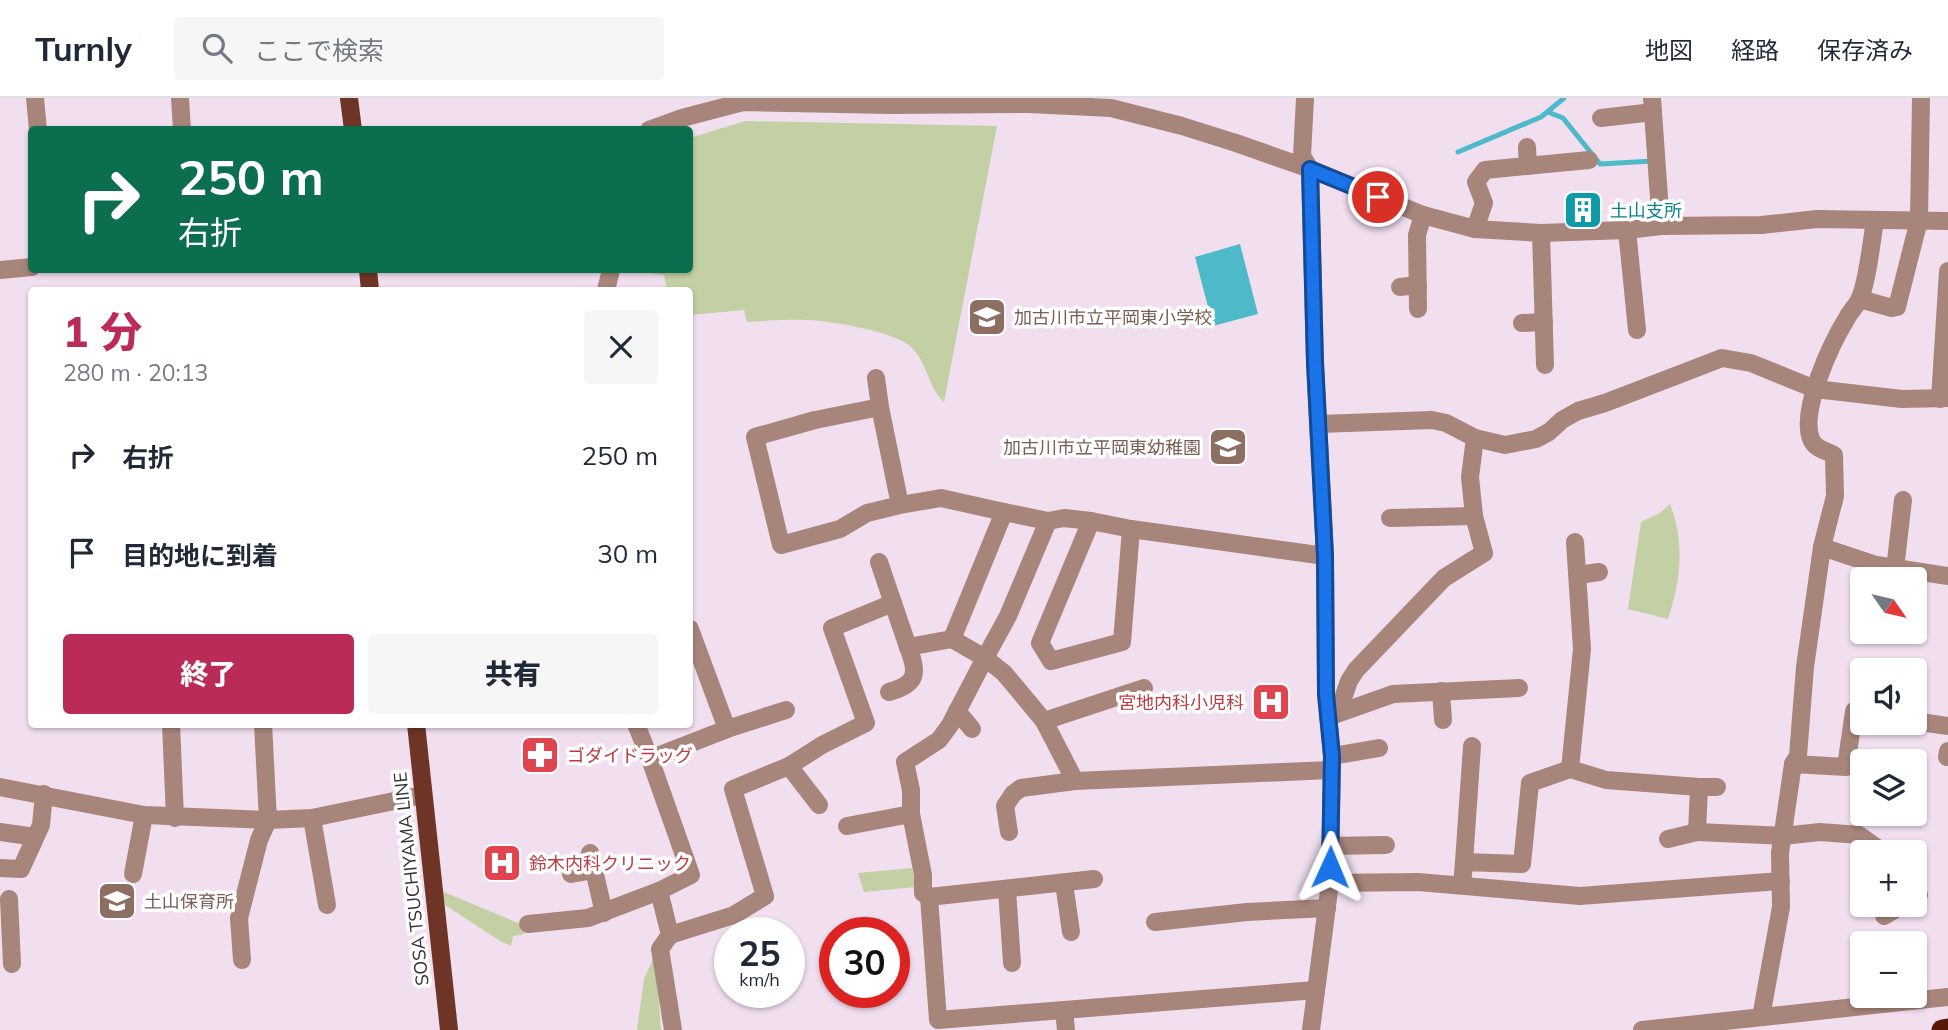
<!DOCTYPE html>
<html lang="ja">
<head>
<meta charset="utf-8">
<style>
	:root { --surface:#fff; --page:#f6f6f7; --text:#1f2937; --muted:#747a83; --line:#e0e1e3; --accent:#bb2b57 }
	body { margin:0; font-family:Mulish,"Noto Sans JP",sans-serif; background:var(--page); color:var(--text); height:100vh; display:flex; flex-direction:column; font-size:26px; white-space:nowrap }
	* { box-sizing:border-box; margin:0 }
	p { font-size:23px; color:var(--muted) }
	.icon { flex:none; width:38px; height:38px; fill:none; stroke:currentColor; stroke-width:2; stroke-linecap:round; stroke-linejoin:round }
	.map { position:relative; flex:1; overflow:hidden }
	.sheet { position:absolute; left:28px; top:189px; width:665px; height:441px; display:flex; flex-direction:column; background:var(--surface); border-radius:7px; box-shadow:0 2px 5px #0004 }
	.sheet>* { flex:none }
	.banner { position:absolute; left:28px; top:28px; width:665px; height:147px; border-radius:7px; box-shadow:0 2px 5px #0004; background:#0b6e4f; color:#fff; overflow:hidden }
	.needle { width:46px; rotate:124deg }
	.fabs { position:absolute; left:1850px; top:469px; display:grid; gap:14px }
	.fabs a { display:grid; place-items:center; width:77px; height:77px; border-radius:7px; background:var(--surface); box-shadow:0 2px 5px #0004; font-size:35px }
	.speed { position:absolute; left:714px; top:819px; display:flex; gap:14px; font-size:35px; font-weight:700; text-align:center }
	.speed>* { display:grid; place-content:center; width:91px; height:91px; border-radius:50%; background:var(--surface); box-shadow:0 2px 5px #0004; line-height:1 }
	.speed small { font-size:18px; font-weight:400 }
	.speed .limit { border:10px solid #d22; background:#fff; color:#111 }
	.pin { position:absolute; display:grid; place-items:center; width:60px; height:60px; color:#fff; margin:-30px; border:4px solid #fff; border-radius:50%; box-shadow:0 2px 7px #0007 }
	.me { position:absolute; width:77px; margin:-38px; rotate:1deg; stroke-linejoin:round; filter:drop-shadow(0 0 5px #0008) }
	.turn { display:flex; align-items:center; gap:24px; height:147px; padding:0 35px; font-size:32px }
	.turn .icon { width:91px; height:91px; stroke-width:2.5 }
	.turn b { display:block; font-size:49px; line-height:60px }
	.round { display:grid; place-items:center; flex:none; width:74px; height:74px; border-radius:7px; background:var(--page) }
	.overview { display:flex; align-items:center; justify-content:space-between; height:119px; padding:0 35px }
	h1 { font-size:42px; font-weight:800; line-height:52px; color:var(--accent) }
	.button { display:flex; gap:14px; margin-top:auto; padding:14px 35px }
	.button a { flex:1; height:80px; border-radius:7px; background:var(--accent); color:#fff; font-size:28px; font-weight:800; line-height:80px; text-align:center }
	.button a+a { background:var(--page); color:var(--text) }
	ul { padding:0; list-style:none }
	li { display:flex; align-items:center; gap:21px; height:98px; padding:0 35px }
	li div { flex:1 }
	li b { display:block; font-size:26px }
	li em { font-style:normal }
	header { display:flex; align-items:center; gap:42px; box-sizing:border-box; height:98px; padding:0 35px; background:var(--surface); border-bottom:2px solid var(--line) }
	header strong { font-size:33px }
	nav { display:flex; gap:38px; margin-inline-start:auto; font-size:24px }
	.search { width:490px; height:63px; background:var(--page); display:flex; align-items:center; gap:18px; box-sizing:border-box; padding:0 24px; border-radius:7px; color:var(--muted); font-size:26px }
	.map>svg:first-child { display:block }
	.green { fill:#c2d0a3 }
	.water { fill:#4eb9c8 }
	.lines { fill:none; stroke-linecap:round; stroke-linejoin:round }
	.stream { stroke:#4eb9c8; stroke-width:5 }
	.minor { stroke:#a7857b; stroke-width:18 }
	.major { stroke:#6e3526; stroke-width:18 }
	.highway { stroke:#571704; stroke-width:21 }
	.route-casing { stroke:#114b97; stroke-width:18 }
	.route { stroke:#1a73e8; stroke-width:12 }
	.labels { text-anchor:middle; dominant-baseline:central; stroke-width:7; stroke-linejoin:round; paint-order:stroke }
	.culture-label { font-size:18px; fill:#0d838f; stroke:#fff; text-anchor:start }
	.education-label { font-size:18px; fill:#785e54; stroke:#fff; text-anchor:start }
	.health-label { font-size:18px; fill:#be3a42; stroke:#fff; text-anchor:start }
	.street-label { font-size:18px; fill:#342d33; stroke:#fff }
</style>
</head>
<body>
<header>
<strong>Turnly</strong>
<div class="search"><svg class="icon" aria-label="search" viewBox="0 0 24 24"><circle cx="10" cy="10" r="6"/><path d="M15 15l6 6"/></svg>ここで検索</div>
<nav><a>地図</a><a>経路</a><a>保存済み</a></nav>
</header>
<div class="map">
<svg width="1948" height="932" viewBox="0 0 1948 932">
	<rect width="100%" height="100%" fill="#f1dff0"/>
	<!-- green -->
	<g class="green">
		<path d="M 745,23 L 997,28 L 944,304 C 928,290 928,265 911,249 C 895,233 831,223 807,222 C 787,221 766,223 747,224 L 744,212 L 690,217 L 690,192 L 667,192 L 664,177 L 626,172 L 690,172 L 690,40 Z"/>
		<path d="M 1670,406 C 1685,445 1681,482 1668,521 L 1628,511 L 1641,424 L 1660,415 Z"/>
		<path d="M 912,770 L 916,789 L 864,794 L 858,775 Z"/>
		<path d="M 441,793 L 523,827 L 524,836 L 513,838 L 511,848 L 500,843 L 442,805 Z"/>
		<path d="M 655,857 L 661,932 L 637,932 L 644,881 Z"/>
	</g>
	<!-- water -->
	<path class="water" d="M 1240,146 L 1258,216 L 1213,228 L 1195,159 Z"/>
	<g class="lines">
		<!-- stream -->
		<g class="stream">
			<path d="M 1548,14 L 1563,20 L 1600,66 L 1653,63"/>
			<path d="M 1458,54 L 1541,19 L 1564,0"/>
		</g>
		<!-- minor -->
		<g class="minor">
			<path d="M 35,0 L 38,32"/>
			<path d="M 180,0 L 182,32"/>
			<path d="M 1305,0 L 1302,58 L 1310,71 L 1315,265 L 1325,458 L 1326,596 L 1332,658 L 1330,785 L 1311,932"/>
			<path d="M 1652,0 L 1661,128"/>
			<path d="M 1601,20 L 1653,14"/>
			<path d="M 649,32 L 682,20 L 743,4 L 891,7 L 1029,6 L 1111,10 L 1182,28 L 1236,45 L 1310,71 L 1423,117 L 1475,131 L 1541,135 L 1627,132 L 1661,128 L 1761,127 L 1817,121 L 1948,123"/>
			<path d="M 1527,49 L 1528,68"/>
			<path d="M 1475,131 L 1484,105 L 1476,84 L 1485,72 L 1589,62"/>
			<path d="M 1627,132 L 1637,232"/>
			<path d="M 1541,135 L 1545,267"/>
			<path d="M 0,172 L 32,169"/>
			<path d="M 1400,189 L 1418,187"/>
			<path d="M 606,192 L 611,172"/>
			<path d="M 1860,201 L 1892,210 L 1897,209 L 1919,122 L 1921,0"/>
			<path d="M 1418,211 L 1417,137 L 1423,117"/>
			<path d="M 1522,225 L 1544,224"/>
			<path d="M 876,280 L 880,309"/>
			<path d="M 1940,301 L 1948,173"/>
			<path d="M 1319,326 L 1432,322 L 1446,325 L 1475,340 L 1505,347 L 1536,341 L 1549,334 L 1562,322 L 1578,313 L 1605,305 L 1722,260 L 1751,265 L 1815,291 L 1902,301 L 1948,300"/>
			<path d="M 900,407 L 867,415 L 840,431 L 781,447 L 755,339 L 815,322 L 880,309 L 900,407 L 941,400 L 1004,414"/>
			<path d="M 1390,420 L 1474,418 L 1470,379 L 1475,340"/>
			<path d="M 1048,423 L 1008,518 L 985,560 L 1004,575 L 1044,623 L 1075,683"/>
			<path d="M 1091,423 L 1040,545 L 1051,563 L 1122,544 L 1131,431"/>
			<path d="M 1822,449 L 1876,467 L 1948,478"/>
			<path d="M 879,464 L 908,549 L 952,541 L 985,560 L 950,627 L 939,642 L 905,664 L 911,692 L 911,716 L 923,777 L 923,795 L 929,799 L 938,922 L 1316,892"/>
			<path d="M 1895,471 L 1903,402"/>
			<path d="M 1578,477 L 1599,474"/>
			<path d="M 952,541 L 1004,414 L 1048,423 L 1064,420 L 1091,423 L 1131,431 L 1325,458"/>
			<path d="M 1441,593 L 1443,622"/>
			<path d="M 889,594 C 918,586 918,575 908,549"/>
			<path d="M 957,613 L 972,631"/>
			<path d="M 1331,618 L 1393,596 L 1519,590"/>
			<path d="M 1328,619 L 1341,606 L 1349,583 L 1356,572 L 1444,480 L 1484,455 L 1474,418"/>
			<path d="M 1044,623 L 1144,590"/>
			<path d="M 1914,623 L 1948,628"/>
			<path d="M 171,626 L 175,720"/>
			<path d="M 636,626 L 650,661"/>
			<path d="M 727,631 L 786,612"/>
			<path d="M 1332,658 L 1379,650"/>
			<path d="M 1947,659 L 1948,653"/>
			<path d="M 1793,666 L 1846,669 L 1854,613 L 1862,614"/>
			<path d="M 789,668 L 819,707"/>
			<path d="M 1570,671 L 1582,551 L 1575,444"/>
			<path d="M 0,689 L 144,717 L 268,722 L 312,720 L 423,697"/>
			<path d="M 1699,689 L 1717,689"/>
			<path d="M 312,720 L 327,807"/>
			<path d="M 847,728 L 911,716"/>
			<path d="M 0,734 L 35,739"/>
			<path d="M 1009,734 L 1005,708 L 1013,696 L 1021,690 L 1075,683 L 1331,672"/>
			<path d="M 1668,741 L 1697,734"/>
			<path d="M 1330,748 L 1386,747"/>
			<path d="M 590,755 L 604,815"/>
			<path d="M 1464,764 L 1472,648"/>
			<path d="M 0,770 L 21,771 L 41,727 L 44,696"/>
			<path d="M 133,776 L 144,717"/>
			<path d="M 571,776 L 594,772"/>
			<path d="M 1064,785 L 1071,834"/>
			<path d="M 1330,785 L 1418,784 L 1580,798 L 1781,783"/>
			<path d="M 1462,787 L 1464,764 L 1522,766 L 1530,685 L 1570,671 L 1606,682 L 1699,689 L 1697,734 L 1783,738 L 1820,734 L 1859,737 L 1876,749 L 1879,754"/>
			<path d="M 1007,792 L 1012,865"/>
			<path d="M 929,799 L 1094,781"/>
			<path d="M 1914,800 L 1919,797"/>
			<path d="M 9,801 L 12,866"/>
			<path d="M 1884,818 L 1903,807"/>
			<path d="M 1155,824 L 1247,814 L 1327,810"/>
			<path d="M 528,826 L 588,820 L 659,793"/>
			<path d="M 670,837 L 734,817 L 765,798 L 733,691 L 789,668 L 822,647 L 866,625 L 832,530 L 893,505"/>
			<path d="M 242,862 L 239,820 L 259,742 L 268,722 L 263,626"/>
			<path d="M 1064,912 L 1066,932"/>
			<path d="M 1761,919 L 1781,809 L 1780,755 L 1793,666 L 1798,658 L 1805,569 L 1822,449 L 1835,398 L 1834,357 C 1827,353 1816,351 1812,343 C 1798,315 1832,244 1847,220 C 1850,214 1856,208 1859,202 C 1867,187 1872,141 1875,122"/>
			<path d="M 673,932 L 660,851 L 670,837 L 659,793 L 691,777 L 650,661 L 727,631 L 690,531"/>
			<path d="M 1642,932 L 1948,899"/>
		</g>
		<!-- major -->
		<g class="major">
			<path d="M 349,0 L 353,32"/>
			<path d="M 368,172 L 370,192"/>
			<path d="M 416,626 L 449,932"/>
		</g>
		<!-- highway -->
		<path class="highway" d="M 1942,932 L 1948,931"/>
	</g>
	<g class="lines">
		<!-- route casing -->
		<g class="route-casing">
			<path id="route" d="M 1330,769 L 1332,658 L 1326,596 L 1325,458 L 1315,265 L 1310,71 L 1378,99"/>
		</g>
		<!-- route -->
		<use href="#route" class="route"/>
	</g>
	<!-- icons -->
	<defs>
		<g id="building-square" transform="scale(2.0125)"><rect x="-9" y="-9" width="18" height="18" rx="4" fill="#0f9aa8" stroke="#fff"/><path d="M-4-6H4V6H1V3H-1V6H-4ZM-2.5-4.3h1.7v1.8h-1.7ZM.8-4.3h1.7v1.8H.8ZM-2.5-1h1.7V.8h-1.7ZM.8-1h1.7V.8H.8Z" fill="#fff"/></g>
		<g id="school-square" transform="scale(2.0125)"><rect x="-9" y="-9" width="18" height="18" rx="4" fill="#8d6e63" stroke="#fff"/><path d="M0-5L7-2L0 1L-7-2ZM-4 1L0 2.5L4 1V4Q0 6-4 4Z" fill="#fff"/></g>
		<g id="hospital-square" transform="scale(2.0125)"><rect x="-9" y="-9" width="18" height="18" rx="4" fill="#e0444e" stroke="#fff"/><path d="M-5-5h3v3.5h4V-5h3V5h-3V1.5h-4V5h-3Z" fill="#fff"/></g>
		<g id="pharmacy-square" transform="scale(2.0125)"><rect x="-9" y="-9" width="18" height="18" rx="4" fill="#e0444e" stroke="#fff"/><path d="M-2-6h4v4h4v4h-4v4h-4v-4h-4v-4h4Z" fill="#fff"/></g>
	</defs>
	<g fill-rule="evenodd">
		<use href="#building-square" x="1583" y="112"/>
		<use href="#school-square" x="987" y="219"/>
		<use href="#school-square" x="1228" y="349"/>
		<use href="#hospital-square" x="1271" y="604"/>
		<use href="#pharmacy-square" x="540" y="657"/>
		<use href="#hospital-square" x="502" y="765"/>
		<use href="#school-square" x="117" y="803"/>
	</g>
	<g class="labels">
		<!-- culture labels -->
		<g class="culture-label">
			<text x="1610" y="112">土山支所</text>
		</g>
		<!-- education labels -->
		<g class="education-label">
			<text x="1014" y="219">加古川市立平岡東小学校</text>
			<text x="1201" y="349" text-anchor="end">加古川市立平岡東幼稚園</text>
			<text x="144" y="803">土山保育所</text>
		</g>
		<!-- health labels -->
		<g class="health-label">
			<text x="1244" y="604" text-anchor="end">宮地内科小児科</text>
			<text x="567" y="657">ゴダイドラッグ</text>
			<text x="529" y="765">鈴木内科クリニック</text>
		</g>
		<!-- street labels -->
		<g class="street-label">
			<text transform="translate(411 781) rotate(-96)">SOSA TSUCHIYAMA LINE</text>
		</g>
	</g>
</svg>
<div class="fabs">
<a><svg class="needle" viewBox="-14 -14 28 28"><path d="M0-13l5 13h-10z" fill="#e53935"/><path d="M0 13l5-13h-10z" fill="#747a83"/></svg></a>
<a><svg class="icon" aria-label="sound" viewBox="0 0 24 24"><path d="M4 9h4l5-4v14l-5-4H4zM17 9q2 3 0 6"/></svg></a>
<a><svg class="icon" aria-label="layers" viewBox="0 0 24 24"><path d="M12 4l9 5-9 5-9-5zM3 14l9 5 9-5"/></svg></a>
<a>+</a>
<a>−</a>
</div>
<div class="speed"><div>25<small>km/h</small></div><div class="limit">30</div></div>
<div class="pin" style="left:1378px;top:99px;background:#d93025"><svg class="icon" aria-label="arrive" viewBox="0 0 24 24"><path d="M6 21V4h12l-3 4 3 4H6"/></svg></div>
<svg class="me" style="left:1330px;top:769px" viewBox="-20 -20 40 40"><path d="M0-17L14 15 0 8-14 15z" fill="#1a73e8" stroke="#fff" stroke-width="4"/></svg>
<div class="banner">
<div class="turn"><svg class="icon" aria-label="right" viewBox="0 0 24 24"><path d="M7 20v-9h11M14 6l5 5-5 5"/></svg><div><b>250 m</b>右折</div></div>
</div>
<section class="sheet">
<div class="overview"><div><h1>1 分</h1><p>280 m · 20:13</p></div><a class="round"><svg class="icon" aria-label="close" viewBox="0 0 24 24"><path d="M6 6l12 12M18 6L6 18"/></svg></a></div>
<ul>
<li><svg class="icon" aria-label="right" viewBox="0 0 24 24"><path d="M7 20v-9h11M14 6l5 5-5 5"/></svg><div><b>右折</b></div><em>250 m</em></li>
<li><svg class="icon" aria-label="arrive" viewBox="0 0 24 24"><path d="M6 21V4h12l-3 4 3 4H6"/></svg><div><b>目的地に到着</b></div><em>30 m</em></li>
</ul>
<div class="button"><a>終了</a><a>共有</a></div>
</section>
</div>
</body>
</html>
